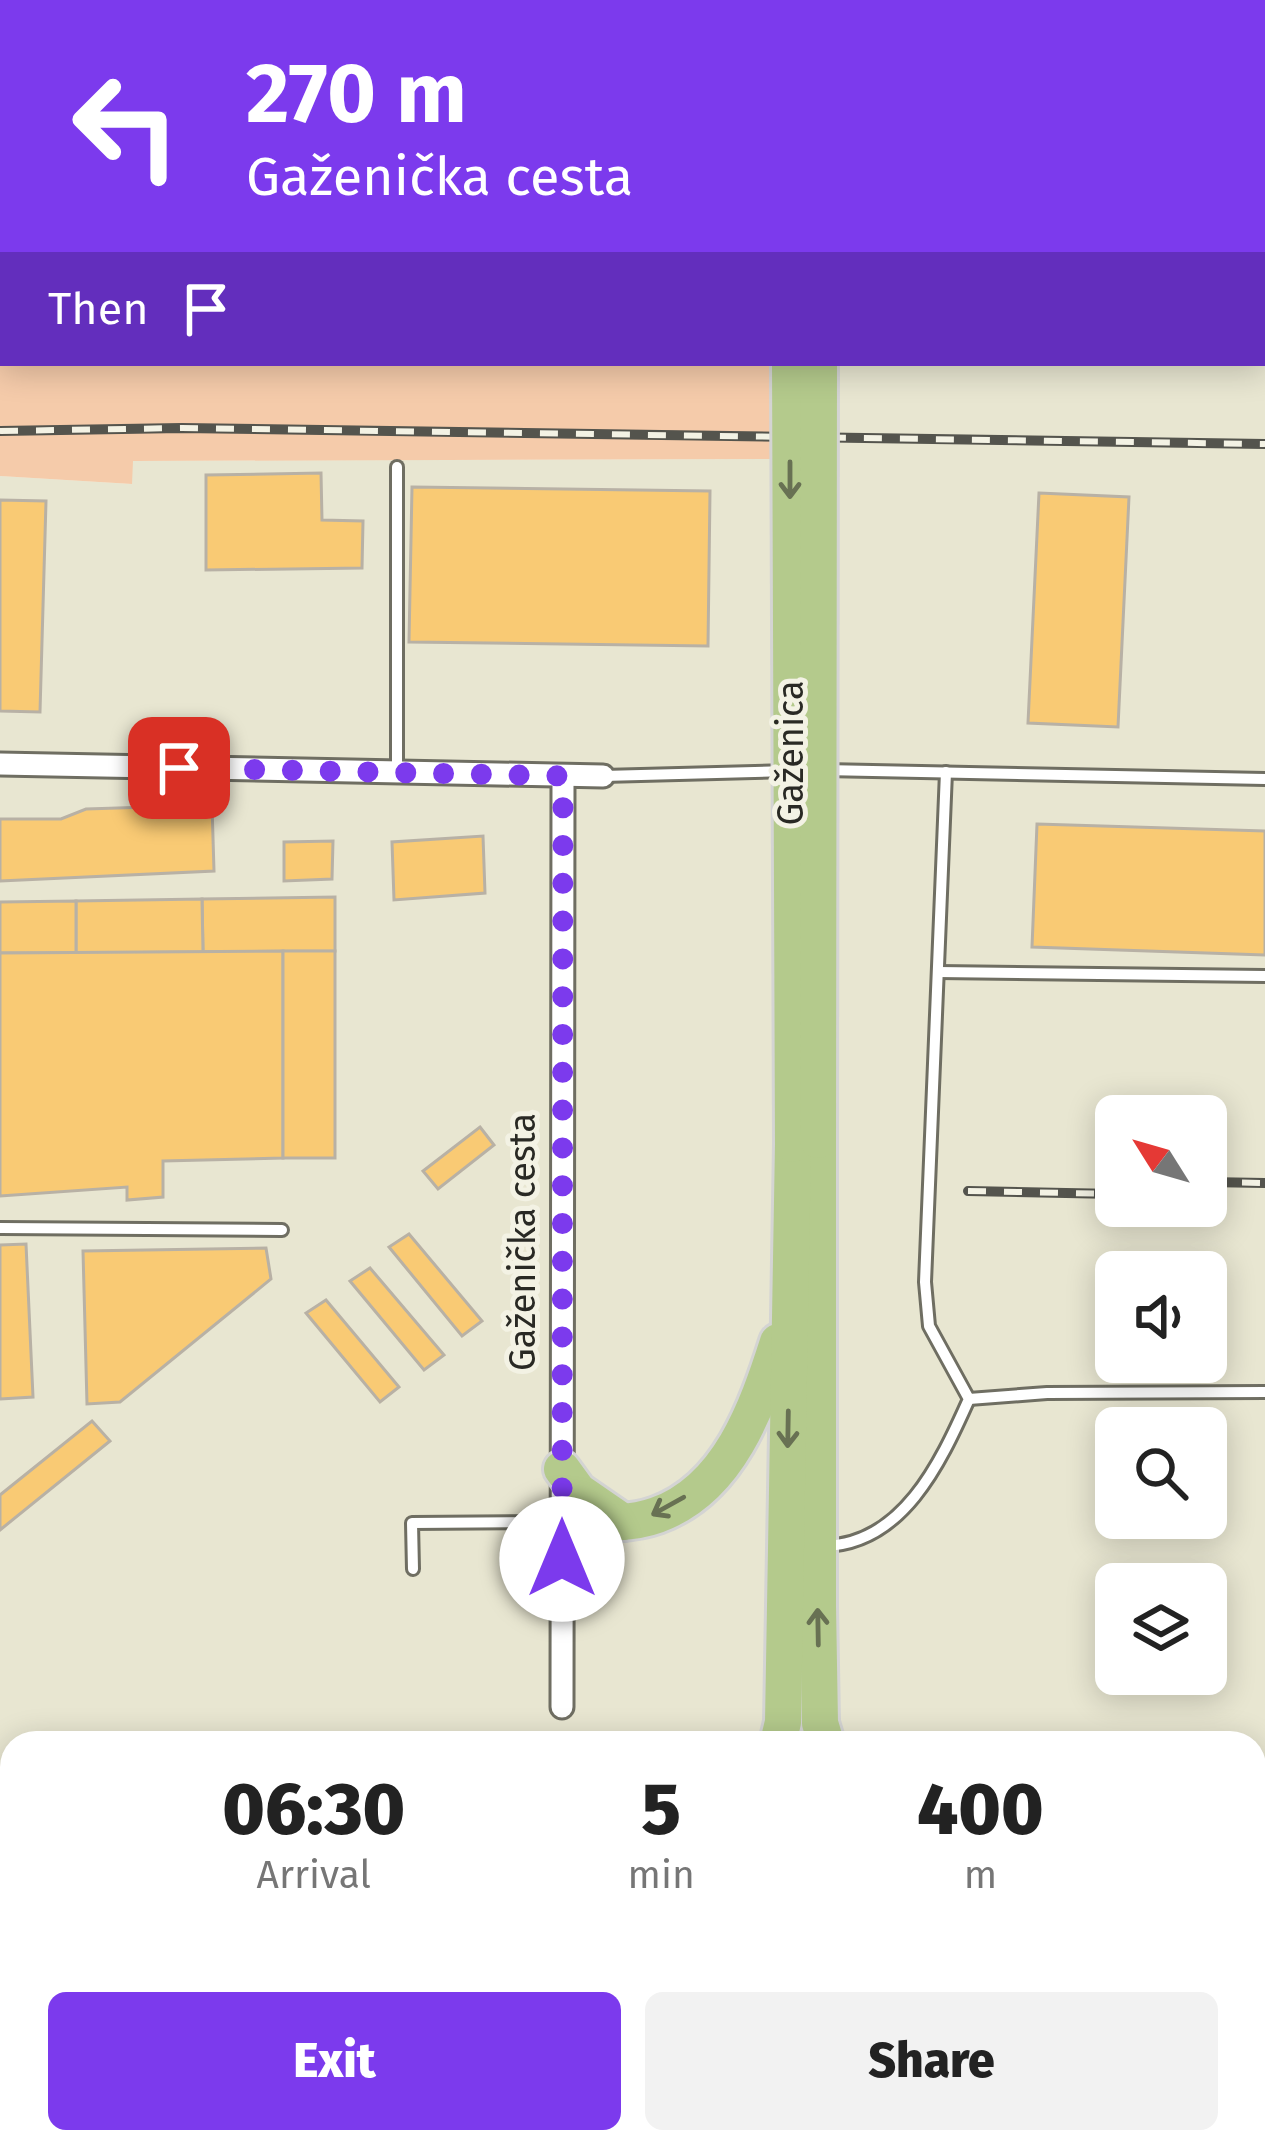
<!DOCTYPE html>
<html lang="en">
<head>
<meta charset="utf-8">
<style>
	:root { --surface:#fff; --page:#f2f2f2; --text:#222; --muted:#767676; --accent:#7c3aed }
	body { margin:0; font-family:"Fira Sans",sans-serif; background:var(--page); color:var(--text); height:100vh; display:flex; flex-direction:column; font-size:45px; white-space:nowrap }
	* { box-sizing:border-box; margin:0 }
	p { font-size:39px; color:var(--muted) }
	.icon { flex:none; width:66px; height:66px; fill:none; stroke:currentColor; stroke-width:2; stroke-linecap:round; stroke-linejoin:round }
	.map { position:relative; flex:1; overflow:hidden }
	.drawer { position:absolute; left:0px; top:1731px; width:1266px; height:423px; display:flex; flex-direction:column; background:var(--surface); border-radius:36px 36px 0 0; box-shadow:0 6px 30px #0003 }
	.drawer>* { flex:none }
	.banner { position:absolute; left:0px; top:0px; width:1266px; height:366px; box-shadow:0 6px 30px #0003; background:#7c3aed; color:#fff; overflow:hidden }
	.needle { width:78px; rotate:307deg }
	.controls { position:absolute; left:1095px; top:1095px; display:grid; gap:24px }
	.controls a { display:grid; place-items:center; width:132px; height:132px; border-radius:18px; background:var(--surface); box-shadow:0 6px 30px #0003; font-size:60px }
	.pin { position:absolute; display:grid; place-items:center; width:102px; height:102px; color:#fff; margin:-51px; border-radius:24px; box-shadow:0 6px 18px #0006 }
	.me { position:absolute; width:132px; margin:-66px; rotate:0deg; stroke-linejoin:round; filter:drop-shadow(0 0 9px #0008) }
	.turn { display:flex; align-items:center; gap:42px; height:252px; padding:0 48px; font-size:54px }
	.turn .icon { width:156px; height:156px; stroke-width:2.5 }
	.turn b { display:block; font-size:84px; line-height:102px }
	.then { display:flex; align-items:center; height:114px; padding:0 48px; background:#0003; gap:24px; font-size:45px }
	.eta { display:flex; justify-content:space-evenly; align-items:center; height:204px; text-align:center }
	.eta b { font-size:72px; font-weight:800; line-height:84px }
	.action { display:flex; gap:24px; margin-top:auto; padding:24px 48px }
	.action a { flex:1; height:138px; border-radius:18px; background:var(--accent); color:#fff; font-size:48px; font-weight:800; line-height:138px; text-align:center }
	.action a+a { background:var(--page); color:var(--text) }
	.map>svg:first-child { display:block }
	.built { fill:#e8e6d1; fill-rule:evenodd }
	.green { fill:#f5cbaa }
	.building { fill:#f9ca74; stroke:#b8b1a5; stroke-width:3 }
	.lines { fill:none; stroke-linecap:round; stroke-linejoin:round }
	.service-casing { stroke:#6f6e62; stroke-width:16 }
	.minor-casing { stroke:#6f6e62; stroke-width:27 }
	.secondary-casing { stroke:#6f6e62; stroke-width:36 }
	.trunk-casing { stroke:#d4d4d3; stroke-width:42 }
	.path { stroke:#8f8f85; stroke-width:3; stroke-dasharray:12 6; stroke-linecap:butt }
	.service { stroke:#fff; stroke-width:10 }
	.minor { stroke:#fff; stroke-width:21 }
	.secondary { stroke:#fff; stroke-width:30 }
	.trunk { stroke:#b4ca8c; stroke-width:36 }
	.rail-casing { stroke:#54544d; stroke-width:10 }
	.rail { stroke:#f3f2e4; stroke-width:6; stroke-dasharray:18; stroke-linecap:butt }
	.trunk-bridge-casing { stroke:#d4d4d3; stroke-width:42; stroke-linecap:butt }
	.trunk-bridge { stroke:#b4ca8c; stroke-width:36 }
	.oneway { stroke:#687153 }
	.route { stroke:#7c3aed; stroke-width:21; stroke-dasharray:0 37.8 }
	.labels { text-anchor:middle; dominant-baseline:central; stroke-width:10; stroke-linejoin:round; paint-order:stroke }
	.street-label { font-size:36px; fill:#292924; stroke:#f3f2e4 }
</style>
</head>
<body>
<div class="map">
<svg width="1265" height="2153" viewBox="0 0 1265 2153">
	<rect width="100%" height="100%" fill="#f3f2e4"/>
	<!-- built -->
	<g class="built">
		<path d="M 1265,201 L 1265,2153 L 0,2153 L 0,1853 L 12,1853 L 12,2142 L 1254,2142 L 1254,1743 L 826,1743 L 820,363 L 1263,363 ZM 1116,1116 L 1206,1116 L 1206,1206 L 1116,1206 ZM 1116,1272 L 1206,1272 L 1206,1362 L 1116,1362 ZM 1116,1428 L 1206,1428 L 1206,1518 L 1116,1518 ZM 1116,1584 L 1206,1584 L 1206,1674 L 1116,1674 Z"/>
		<path d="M 781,459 L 778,1743 L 12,1743 L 12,1820 L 0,1820 L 0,476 L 131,484 L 132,461 Z"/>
	</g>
	<!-- green -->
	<g class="green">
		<path d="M 89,0 L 704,0 L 704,3 L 90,3 Z"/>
		<path d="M 790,0 L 1265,0 L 1265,201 L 1263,3 Z"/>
		<path d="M 0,69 L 3,363 L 784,363 L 781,459 L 133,461 L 132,484 L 0,476 Z"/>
	</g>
	<!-- building -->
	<g class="building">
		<path d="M 321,473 L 322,520 L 363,521 L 362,568 L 206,570 L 206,475 Z"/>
		<path d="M 412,487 L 710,491 L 708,646 L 409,642 Z"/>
		<path d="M 1039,493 L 1129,497 L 1118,727 L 1028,723 Z"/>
		<path d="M 0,500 L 46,501 L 40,712 L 0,711 Z"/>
		<path d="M 212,805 L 214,871 L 0,881 L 0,819 L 61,819 L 86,809 Z"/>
		<path d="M 1037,824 L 1265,831 L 1265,955 L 1032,947 Z"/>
		<path d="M 483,836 L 485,893 L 394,900 L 392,842 Z"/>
		<path d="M 333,841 L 332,879 L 284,881 L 284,842 Z"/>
		<path d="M 335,897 L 335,951 L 203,952 L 202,899 Z"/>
		<path d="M 202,899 L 203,952 L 76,953 L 76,901 Z"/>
		<path d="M 76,901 L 76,953 L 0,953 L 0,902 Z"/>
		<path d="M 283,951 L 283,1158 L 163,1161 L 163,1197 L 127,1200 L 127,1187 L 0,1196 L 0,953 Z"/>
		<rect x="283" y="951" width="52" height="207"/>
		<path d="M 480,1127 L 494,1145 L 438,1189 L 423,1171 Z"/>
		<path d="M 409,1234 L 482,1321 L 462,1336 L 389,1247 Z"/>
		<path d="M 26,1244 L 33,1397 L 0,1399 L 0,1245 Z"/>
		<path d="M 266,1248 L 271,1279 L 120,1402 L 87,1404 L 83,1251 Z"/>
		<path d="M 370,1268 L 444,1355 L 424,1370 L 350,1281 Z"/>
		<path d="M 326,1300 L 399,1387 L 380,1402 L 306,1313 Z"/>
		<path d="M 92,1421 L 110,1441 L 0,1530 L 0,1495 Z"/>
	</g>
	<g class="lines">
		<!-- service casing -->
		<g class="service-casing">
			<g id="service">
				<path d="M 52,0 L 52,3"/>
				<path d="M 0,21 L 3,21"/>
				<path d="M 397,467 L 397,773"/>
				<path d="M 824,770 L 1265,779"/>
				<path d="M 603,776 L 788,771"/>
				<path d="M 938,972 L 1265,976"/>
				<path d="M 0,1228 L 282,1230"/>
				<path d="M 969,1399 L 1047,1393 L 1265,1392"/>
				<path d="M 823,1546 C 902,1545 940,1464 969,1399 L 929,1326 L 925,1282 L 946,772"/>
				<path d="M 413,1569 L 412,1523 L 556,1522"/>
				<path d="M 7,1856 L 12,2104"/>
				<path d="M 502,2142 L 502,2153"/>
				<path d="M 820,2142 L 820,2153"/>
				<path d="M 19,2153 L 19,2142"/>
				<path d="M 552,2153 L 552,2142"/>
			</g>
		</g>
		<!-- minor casing -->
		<g class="minor-casing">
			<g id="minor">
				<path d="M 857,3 L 857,0"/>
				<path d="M 1263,188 L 1265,188"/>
				<path d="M 0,764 L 603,776"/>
				<path d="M 562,1707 L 563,776"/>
			</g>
		</g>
		<!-- secondary casing -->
		<g class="secondary-casing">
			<g id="secondary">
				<path d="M 0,1820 L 12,1820"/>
				<path d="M 0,1853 L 12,1853"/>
			</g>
		</g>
		<!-- trunk casing -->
		<g class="trunk-casing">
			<g id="trunk">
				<path d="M 790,0 L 790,3"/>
				<path d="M 818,0 L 818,3"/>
				<path d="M 818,1140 L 818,1606 L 820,1723 L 826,1743"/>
				<path d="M 562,1469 L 578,1491 L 623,1522"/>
				<path d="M 562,1521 C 593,1522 627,1526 657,1515 C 729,1489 757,1408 778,1342"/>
				<path d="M 778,1743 L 783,1722 L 793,1144"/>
			</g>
		</g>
		<!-- path -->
		<g class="path">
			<path d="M 176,2142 L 176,2153"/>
			<path d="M 243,2153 L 243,2142"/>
			<path d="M 310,2153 L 310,2142"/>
			<path d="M 373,2153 L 374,2142"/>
		</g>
		<!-- service -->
		<use href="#service" class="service"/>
		<!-- minor -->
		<use href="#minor" class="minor"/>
		<!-- secondary -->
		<use href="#secondary" class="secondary"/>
		<!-- trunk -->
		<use href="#trunk" class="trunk"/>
		<!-- rail casing -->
		<g class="rail-casing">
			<g id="rail">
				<path d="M 0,431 L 182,428 L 1265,444"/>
				<path d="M 1206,1182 L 1265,1183"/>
				<path d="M 968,1191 L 1116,1194"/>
			</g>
		</g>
		<!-- rail -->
		<use href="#rail" class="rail"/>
		<!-- trunk-bridge casing -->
		<g class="trunk-bridge-casing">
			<g id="trunk-bridge">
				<path d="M 790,363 L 793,1144"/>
				<path d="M 818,1140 L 819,363"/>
			</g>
		</g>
		<!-- trunk-bridge -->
		<use href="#trunk-bridge" class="trunk-bridge"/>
	</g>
	<!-- one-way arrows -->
	<defs><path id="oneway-shaft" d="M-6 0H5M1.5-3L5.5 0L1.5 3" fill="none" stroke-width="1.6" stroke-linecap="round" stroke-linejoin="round" transform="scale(3)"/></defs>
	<g class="oneway">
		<use href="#oneway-shaft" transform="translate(790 480) rotate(90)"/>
		<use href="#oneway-shaft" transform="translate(788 1429) rotate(91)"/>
		<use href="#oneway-shaft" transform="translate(668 1506) rotate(151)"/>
		<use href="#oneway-shaft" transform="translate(818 1627) rotate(-91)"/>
	</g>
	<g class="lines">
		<!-- route -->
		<path class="route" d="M 179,768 L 563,776 L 562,1559"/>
	</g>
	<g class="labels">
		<!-- street labels -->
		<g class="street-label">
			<text transform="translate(791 753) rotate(-90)">Gaženica</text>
			<text transform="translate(523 1242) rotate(-90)">Gaženička cesta</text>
		</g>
	</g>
</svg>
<div class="controls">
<a><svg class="needle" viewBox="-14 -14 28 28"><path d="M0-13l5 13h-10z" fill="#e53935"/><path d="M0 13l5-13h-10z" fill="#767676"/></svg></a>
<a><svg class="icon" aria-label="sound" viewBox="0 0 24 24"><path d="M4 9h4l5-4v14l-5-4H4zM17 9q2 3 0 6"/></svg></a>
<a><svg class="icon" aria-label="search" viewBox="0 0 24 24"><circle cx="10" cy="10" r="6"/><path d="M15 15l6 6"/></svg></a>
<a><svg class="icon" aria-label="layers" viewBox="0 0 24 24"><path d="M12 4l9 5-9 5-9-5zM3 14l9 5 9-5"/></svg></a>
</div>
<div class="pin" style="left:179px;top:768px;background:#d93025"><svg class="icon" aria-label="arrive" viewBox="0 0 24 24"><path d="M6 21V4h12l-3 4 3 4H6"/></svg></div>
<svg class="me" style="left:562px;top:1559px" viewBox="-20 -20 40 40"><circle r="19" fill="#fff"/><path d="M0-13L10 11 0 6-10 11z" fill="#7c3aed"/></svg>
<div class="banner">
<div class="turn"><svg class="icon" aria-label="left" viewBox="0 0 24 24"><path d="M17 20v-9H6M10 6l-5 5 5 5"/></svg><div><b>270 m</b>Gaženička cesta</div></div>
<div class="then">Then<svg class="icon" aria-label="arrive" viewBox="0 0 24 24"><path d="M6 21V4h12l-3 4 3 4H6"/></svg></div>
</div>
<section class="drawer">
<div class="eta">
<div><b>06:30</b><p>Arrival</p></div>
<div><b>5</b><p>min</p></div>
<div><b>400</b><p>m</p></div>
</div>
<div class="action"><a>Exit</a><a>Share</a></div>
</section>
</div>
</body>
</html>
